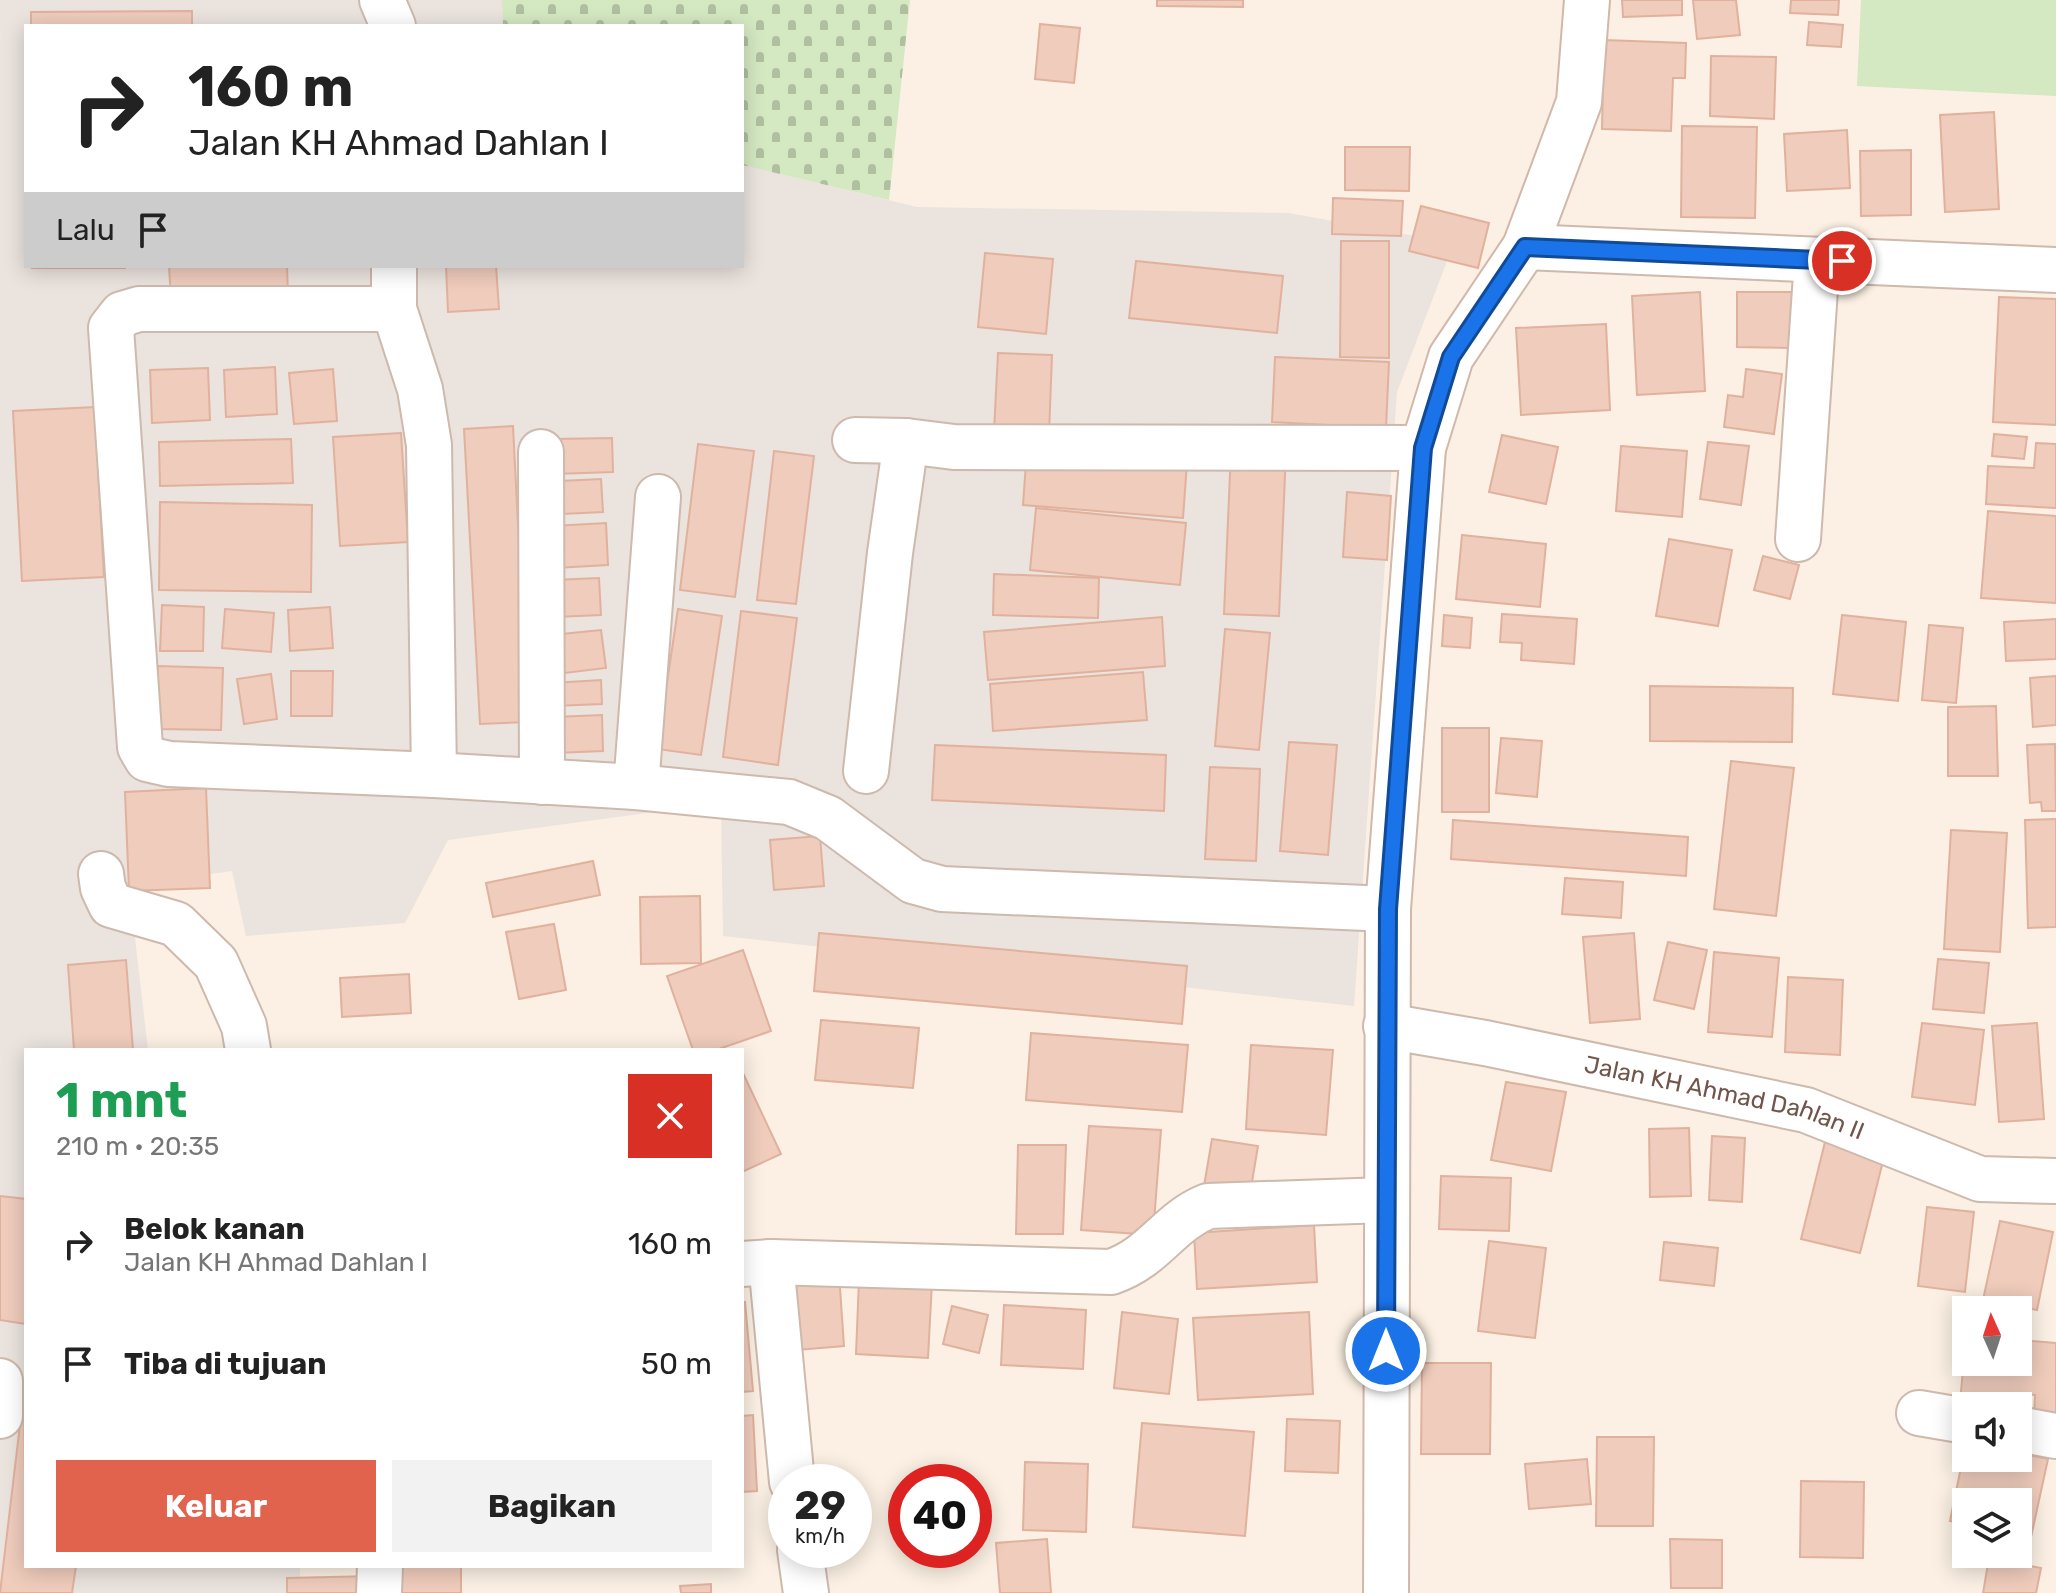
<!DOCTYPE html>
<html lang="id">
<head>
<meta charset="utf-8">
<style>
	:root { --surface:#fff; --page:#f2f2f2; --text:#222; --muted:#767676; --accent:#e1624d }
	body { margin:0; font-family:Rubik,sans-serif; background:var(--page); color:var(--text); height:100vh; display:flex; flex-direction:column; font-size:30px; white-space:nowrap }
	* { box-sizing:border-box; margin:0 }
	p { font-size:26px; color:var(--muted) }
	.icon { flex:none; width:44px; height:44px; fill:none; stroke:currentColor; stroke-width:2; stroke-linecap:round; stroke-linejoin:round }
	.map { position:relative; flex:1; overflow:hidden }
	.drawer { position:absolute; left:24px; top:1048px; width:720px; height:520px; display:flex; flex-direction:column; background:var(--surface); border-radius:0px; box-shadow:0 4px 20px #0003 }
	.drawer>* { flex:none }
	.hud { position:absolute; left:24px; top:24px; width:720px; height:244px; border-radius:0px; box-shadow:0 4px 20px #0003; background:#fff; color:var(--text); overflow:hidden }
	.needle { width:52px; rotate:357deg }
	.fabs { position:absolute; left:1952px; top:1296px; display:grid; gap:16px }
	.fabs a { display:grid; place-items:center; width:80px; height:80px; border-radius:0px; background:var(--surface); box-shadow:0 4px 20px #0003; font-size:40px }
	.speed { position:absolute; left:768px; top:1464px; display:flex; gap:16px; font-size:40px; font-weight:700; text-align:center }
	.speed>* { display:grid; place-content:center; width:104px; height:104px; border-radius:50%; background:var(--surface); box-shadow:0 4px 20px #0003; line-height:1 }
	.speed small { font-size:20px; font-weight:400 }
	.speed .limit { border:12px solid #d22; background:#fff; color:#111 }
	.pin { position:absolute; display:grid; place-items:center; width:68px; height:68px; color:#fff; margin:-34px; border:4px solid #fff; border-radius:50%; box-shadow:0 2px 8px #0007 }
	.me { position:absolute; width:88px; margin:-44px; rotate:0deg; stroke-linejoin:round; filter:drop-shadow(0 0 6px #0008) }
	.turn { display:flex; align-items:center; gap:28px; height:168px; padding:0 32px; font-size:36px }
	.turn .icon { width:104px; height:104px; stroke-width:2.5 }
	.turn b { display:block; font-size:56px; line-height:68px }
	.then { display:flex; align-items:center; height:76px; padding:0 32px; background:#0003; gap:16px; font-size:30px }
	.round { display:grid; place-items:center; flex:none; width:84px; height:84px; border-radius:0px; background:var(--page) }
	.summary { display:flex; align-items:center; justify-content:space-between; height:136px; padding:0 32px }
	h1 { font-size:48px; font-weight:700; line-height:60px; color:#1e9e55 }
	.cta { display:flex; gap:16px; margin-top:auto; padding:16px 32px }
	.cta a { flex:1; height:92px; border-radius:0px; background:var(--accent); color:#fff; font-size:32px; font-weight:700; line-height:92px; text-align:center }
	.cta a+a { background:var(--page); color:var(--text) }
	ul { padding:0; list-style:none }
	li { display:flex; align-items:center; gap:24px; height:120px; padding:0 32px }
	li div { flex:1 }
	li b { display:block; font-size:30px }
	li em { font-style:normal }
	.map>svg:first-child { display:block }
	.industrial { fill:#ebe3de }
	.grass { fill:#d4e8c2 }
	.cemetery { fill:url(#cemetery-stones) }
	.building { fill:#efccbc; stroke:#e1b19d; stroke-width:2 }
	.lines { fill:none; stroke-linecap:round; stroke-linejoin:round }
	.street-casing { stroke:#ceb9ad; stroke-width:48 }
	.secondary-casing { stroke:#d1b8aa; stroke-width:48 }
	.street { stroke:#fff; stroke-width:44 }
	.secondary { stroke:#fff; stroke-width:44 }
	.route-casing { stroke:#114b97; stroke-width:20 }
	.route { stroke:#1a73e8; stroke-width:14 }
	.labels { text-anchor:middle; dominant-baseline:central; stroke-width:6; stroke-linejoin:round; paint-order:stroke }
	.street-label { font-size:24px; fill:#72554a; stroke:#fef4e9 }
</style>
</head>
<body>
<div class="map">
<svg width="2056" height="1593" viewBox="0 0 2056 1593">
	<defs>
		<pattern id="cemetery-stones" width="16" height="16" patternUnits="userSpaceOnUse" patternTransform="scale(2)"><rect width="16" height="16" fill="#d4e8c2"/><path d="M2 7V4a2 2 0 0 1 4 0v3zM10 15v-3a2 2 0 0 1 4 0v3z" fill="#b0bfa0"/></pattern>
	</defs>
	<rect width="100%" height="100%" fill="#fbf0e3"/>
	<!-- industrial -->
	<path class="industrial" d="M 0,0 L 502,0 L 503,26 L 26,26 L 26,266 L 742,266 L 742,165 L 917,207 L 1289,213 L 1454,243 L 1397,392 L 1354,1006 L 723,936 L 721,803 L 448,840 L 405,923 L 246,936 L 232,871 L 129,886 L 148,1050 L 26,1050 L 26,1566 L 300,1566 L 300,1593 L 0,1593 Z"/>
	<!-- grass -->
	<path class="grass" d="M 1861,0 L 2056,0 L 2056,96 L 1857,86 Z"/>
	<!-- cemetery -->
	<path class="cemetery" d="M 502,0 L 910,0 L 889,200 L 742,165 L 742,26 L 503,26 Z"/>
	<!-- building -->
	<g class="building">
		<path d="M 1157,0 L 1243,0 L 1243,7 L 1157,6 Z"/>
		<path d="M 1622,0 L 1682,0 L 1682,15 L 1623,17 Z"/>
		<path d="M 1693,0 L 1736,0 L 1740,35 L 1697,39 Z"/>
		<path d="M 1791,0 L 1839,0 L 1838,15 L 1790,13 Z"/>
		<path d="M 192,11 L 192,26 L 31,26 L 31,12 Z"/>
		<path d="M 1809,22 L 1843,25 L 1841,47 L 1807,45 Z"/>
		<path d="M 1040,24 L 1080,28 L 1074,83 L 1035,79 Z"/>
		<path d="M 1604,40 L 1686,43 L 1685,78 L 1673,78 L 1671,131 L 1602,129 Z"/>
		<path d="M 1711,56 L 1776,57 L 1774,119 L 1710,116 Z"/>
		<path d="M 1994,112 L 1999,209 L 1945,212 L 1940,115 Z"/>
		<path d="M 1682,126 L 1757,127 L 1755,218 L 1681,217 Z"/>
		<path d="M 1847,130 L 1850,188 L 1787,191 L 1784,134 Z"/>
		<path d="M 1345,147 L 1410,147 L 1409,191 L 1345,190 Z"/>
		<path d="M 1911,150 L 1911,215 L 1861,216 L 1860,151 Z"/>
		<path d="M 1333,198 L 1403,201 L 1401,236 L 1332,234 Z"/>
		<path d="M 1421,206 L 1489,223 L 1478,268 L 1409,251 Z"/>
		<path d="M 1341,241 L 1389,241 L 1389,358 L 1340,357 Z"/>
		<path d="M 985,253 L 1053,259 L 1046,334 L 978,327 Z"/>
		<path d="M 1136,261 L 1283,276 L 1277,333 L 1129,318 Z"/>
		<rect x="32" y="266" width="93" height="2"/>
		<path d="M 169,266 L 287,266 L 288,295 L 171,299 Z"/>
		<path d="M 446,266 L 496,266 L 499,309 L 448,312 Z"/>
		<path d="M 1700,292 L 1705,391 L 1637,395 L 1632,296 Z"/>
		<path d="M 1737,292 L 1794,292 L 1793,348 L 1737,347 Z"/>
		<path d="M 1999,297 L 2056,299 L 2056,425 L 1993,422 Z"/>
		<path d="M 1606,324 L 1610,410 L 1521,415 L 1516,328 Z"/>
		<path d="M 998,353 L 1052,355 L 1049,434 L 994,431 Z"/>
		<path d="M 1275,357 L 1389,362 L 1386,428 L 1272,422 Z"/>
		<path d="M 275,367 L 277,414 L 226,417 L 224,370 Z"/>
		<path d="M 208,368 L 210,420 L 152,423 L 150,370 Z"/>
		<path d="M 333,369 L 337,421 L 294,424 L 289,373 Z"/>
		<path d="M 1746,369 L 1782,374 L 1774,434 L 1724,427 L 1728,395 L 1743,397 Z"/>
		<path d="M 95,407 L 104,577 L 22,581 L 13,411 Z"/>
		<path d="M 513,426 L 528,722 L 480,724 L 464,429 Z"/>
		<path d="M 401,433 L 408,542 L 340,546 L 333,437 Z"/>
		<path d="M 1994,434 L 2027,437 L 2024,459 L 1992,456 Z"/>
		<path d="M 1502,435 L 1558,447 L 1546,504 L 1489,492 Z"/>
		<path d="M 612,438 L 613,472 L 554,474 L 554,439 Z"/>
		<path d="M 291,439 L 293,483 L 160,486 L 159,442 Z"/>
		<path d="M 1708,442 L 1749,446 L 1741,505 L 1700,499 Z"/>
		<path d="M 2036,443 L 2056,444 L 2056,508 L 1986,504 L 1988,466 L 2034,468 Z"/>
		<path d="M 698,444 L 754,451 L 735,597 L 680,590 Z"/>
		<path d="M 1621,446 L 1687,451 L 1682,517 L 1616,511 Z"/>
		<path d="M 1027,449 L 1187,463 L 1183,518 L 1023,505 Z"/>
		<path d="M 1231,450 L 1286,452 L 1279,616 L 1224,614 Z"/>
		<path d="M 774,451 L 814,456 L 796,604 L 757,600 Z"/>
		<path d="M 601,479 L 603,512 L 562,514 L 560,481 Z"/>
		<path d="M 1347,492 L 1391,496 L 1387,560 L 1343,557 Z"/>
		<path d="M 160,502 L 312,505 L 311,592 L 159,590 Z"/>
		<path d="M 1036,508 L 1186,523 L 1180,585 L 1030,570 Z"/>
		<path d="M 1988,511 L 2056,516 L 2056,603 L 1981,598 Z"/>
		<path d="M 606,523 L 608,565 L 555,568 L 553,526 Z"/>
		<path d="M 1462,535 L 1546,544 L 1540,607 L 1456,599 Z"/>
		<path d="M 1669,539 L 1732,550 L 1718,626 L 1656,616 Z"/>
		<path d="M 1763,556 L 1799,565 L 1790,599 L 1754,590 Z"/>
		<path d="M 994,574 L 1099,578 L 1098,618 L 993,615 Z"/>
		<path d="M 599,578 L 601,615 L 555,617 L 553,580 Z"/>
		<path d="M 162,605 L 204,607 L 203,651 L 160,651 Z"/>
		<path d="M 330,607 L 333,648 L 290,651 L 288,610 Z"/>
		<path d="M 225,609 L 274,613 L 271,652 L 222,648 Z"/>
		<path d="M 678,609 L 722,616 L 701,755 L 657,749 Z"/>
		<path d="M 741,611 L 797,618 L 778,765 L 723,757 Z"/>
		<path d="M 1502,614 L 1577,619 L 1574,664 L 1521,660 L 1522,643 L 1500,642 Z"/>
		<path d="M 1444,615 L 1472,618 L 1470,648 L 1442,646 Z"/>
		<path d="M 1842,615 L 1906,622 L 1898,701 L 1833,694 Z"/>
		<path d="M 1162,617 L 1165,666 L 988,680 L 984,632 Z"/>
		<path d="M 2056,619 L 2056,659 L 2006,661 L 2004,622 Z"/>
		<path d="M 1929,625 L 1963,628 L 1956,703 L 1922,700 Z"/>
		<path d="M 1225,629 L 1270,633 L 1259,750 L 1215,746 Z"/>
		<path d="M 601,630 L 606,668 L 557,674 L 552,635 Z"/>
		<path d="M 158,666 L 223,668 L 221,730 L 157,729 Z"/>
		<path d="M 291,671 L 333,671 L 332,716 L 291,716 Z"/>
		<path d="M 1143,672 L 1147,720 L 993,731 L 990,684 Z"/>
		<path d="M 271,674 L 277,719 L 244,724 L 237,679 Z"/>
		<path d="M 2056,676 L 2056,725 L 2033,727 L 2030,678 Z"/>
		<path d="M 601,680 L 602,704 L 553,706 L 552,683 Z"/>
		<path d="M 1650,686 L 1793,688 L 1792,742 L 1650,741 Z"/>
		<path d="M 1996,706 L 1998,776 L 1948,776 L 1948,707 Z"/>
		<path d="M 602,715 L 603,751 L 556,753 L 554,717 Z"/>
		<rect x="1442" y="728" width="47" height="84"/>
		<path d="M 1501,738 L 1542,741 L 1537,797 L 1496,793 Z"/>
		<path d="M 1289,742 L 1337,745 L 1328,855 L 1280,851 Z"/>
		<path d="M 2055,744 L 2056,811 L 2042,811 L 2041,802 L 2030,803 L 2027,745 Z"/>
		<path d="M 935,745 L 1166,755 L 1164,811 L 932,800 Z"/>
		<path d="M 1731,761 L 1794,768 L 1776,916 L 1714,909 Z"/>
		<path d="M 1210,767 L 1260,769 L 1256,861 L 1205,859 Z"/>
		<path d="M 206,788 L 210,888 L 129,891 L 125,792 Z"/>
		<path d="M 2056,819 L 2056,927 L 2028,928 L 2025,820 Z"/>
		<path d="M 1453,820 L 1688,837 L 1686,876 L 1451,859 Z"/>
		<path d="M 1951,830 L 2007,833 L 2000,952 L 1944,949 Z"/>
		<path d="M 820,836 L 824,886 L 774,890 L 770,840 Z"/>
		<path d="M 593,861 L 600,895 L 493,917 L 486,883 Z"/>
		<path d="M 1565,878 L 1623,882 L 1621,918 L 1562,914 Z"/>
		<path d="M 700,896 L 701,963 L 641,964 L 640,897 Z"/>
		<path d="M 554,924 L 566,990 L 519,999 L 506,932 Z"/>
		<path d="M 819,933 L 1187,966 L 1182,1024 L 814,991 Z"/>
		<path d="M 1634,933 L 1640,1019 L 1590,1023 L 1583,937 Z"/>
		<path d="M 1668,942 L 1707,950 L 1694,1009 L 1654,1000 Z"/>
		<path d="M 743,950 L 771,1031 L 716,1050 L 693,1050 L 667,976 Z"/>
		<path d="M 1714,952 L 1779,958 L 1772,1037 L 1708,1032 Z"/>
		<path d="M 1938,959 L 1989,963 L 1984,1013 L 1933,1009 Z"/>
		<path d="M 126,960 L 133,1050 L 74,1050 L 68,965 Z"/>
		<path d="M 409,974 L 411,1013 L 342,1017 L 340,978 Z"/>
		<path d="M 1788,977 L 1843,980 L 1840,1055 L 1785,1052 Z"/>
		<path d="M 821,1020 L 919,1028 L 913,1088 L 815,1080 Z"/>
		<path d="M 1922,1023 L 1984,1030 L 1975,1105 L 1912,1097 Z"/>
		<path d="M 2037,1023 L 2044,1119 L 1999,1122 L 1992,1026 Z"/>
		<path d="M 1031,1033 L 1188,1045 L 1182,1112 L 1026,1100 Z"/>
		<path d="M 1251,1045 L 1333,1050 L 1326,1135 L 1246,1129 Z"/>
		<path d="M 742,1071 L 781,1154 L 742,1172 Z"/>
		<path d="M 1506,1082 L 1566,1092 L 1551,1171 L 1491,1160 Z"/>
		<path d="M 1089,1126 L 1161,1130 L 1153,1235 L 1081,1230 Z"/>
		<path d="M 1689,1128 L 1691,1196 L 1650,1197 L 1649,1129 Z"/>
		<path d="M 1712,1136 L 1745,1138 L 1742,1202 L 1709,1200 Z"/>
		<path d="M 1212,1139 L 1258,1146 L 1249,1200 L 1203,1192 Z"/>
		<path d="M 1825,1142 L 1884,1157 L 1860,1253 L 1801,1239 Z"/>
		<path d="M 1018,1145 L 1066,1145 L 1063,1234 L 1016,1234 Z"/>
		<path d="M 1441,1176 L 1511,1178 L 1509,1231 L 1439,1229 Z"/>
		<path d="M 0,1196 L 26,1199 L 26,1324 L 0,1320 Z"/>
		<path d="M 1927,1207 L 1974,1212 L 1965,1292 L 1918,1286 Z"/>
		<path d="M 2000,1221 L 2053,1232 L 2037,1310 L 1983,1300 Z"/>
		<path d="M 1314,1225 L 1317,1282 L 1197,1289 L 1194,1233 Z"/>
		<path d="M 1489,1241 L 1546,1248 L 1535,1338 L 1478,1331 Z"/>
		<path d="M 1664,1242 L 1718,1248 L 1714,1286 L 1660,1280 Z"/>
		<path d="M 839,1273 L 844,1346 L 797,1350 L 790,1276 Z"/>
		<path d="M 859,1279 L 932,1282 L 928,1358 L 856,1354 Z"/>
		<path d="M 742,1302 L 745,1302 L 753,1391 L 742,1392 Z"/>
		<path d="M 1004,1305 L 1086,1310 L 1083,1369 L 1001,1365 Z"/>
		<path d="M 952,1306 L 988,1315 L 979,1353 L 943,1344 Z"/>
		<path d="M 1122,1312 L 1178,1319 L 1169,1394 L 1114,1388 Z"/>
		<path d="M 1309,1312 L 1313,1394 L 1198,1400 L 1193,1318 Z"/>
		<path d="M 1966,1337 L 1966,1362 L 2018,1362 L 2018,1340 L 2056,1343 L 2056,1419 L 2034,1417 L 2035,1395 L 2015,1393 L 2014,1406 L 1966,1406 L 1959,1413 Z"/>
		<path d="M 1422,1363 L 1491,1363 L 1490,1454 L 1421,1454 Z"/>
		<path d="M 24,1391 L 26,1566 L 76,1566 L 72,1593 L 0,1593 Z"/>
		<path d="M 753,1415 L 757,1491 L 742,1492 L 742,1416 Z"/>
		<path d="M 1287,1419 L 1340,1421 L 1338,1473 L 1285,1471 Z"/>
		<path d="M 1142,1423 L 1254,1432 L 1245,1536 L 1133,1527 Z"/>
		<path d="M 1597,1437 L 1654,1437 L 1653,1526 L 1596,1526 Z"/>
		<path d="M 1966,1443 L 1966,1458 L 2018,1458 L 2018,1453 L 2048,1459 L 2031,1537 L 2018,1535 L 2018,1502 L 1966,1502 L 1966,1524 L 1950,1521 Z"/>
		<path d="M 1587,1459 L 1591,1504 L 1529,1509 L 1525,1464 Z"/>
		<path d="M 1025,1462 L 1088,1464 L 1086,1532 L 1023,1530 Z"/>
		<path d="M 1801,1481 L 1864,1482 L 1863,1558 L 1800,1557 Z"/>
		<path d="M 1047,1539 L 1051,1593 L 1000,1593 L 996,1543 Z"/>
		<path d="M 1670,1539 L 1722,1540 L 1722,1588 L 1671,1588 Z"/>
		<path d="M 1989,1558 L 2041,1568 L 2036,1593 L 1983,1593 Z"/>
		<path d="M 394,1566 L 461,1566 L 461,1593 L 395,1593 Z"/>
		<path d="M 374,1576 L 375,1593 L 287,1593 L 287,1578 Z"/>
		<path d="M 711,1584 L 711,1593 L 681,1593 L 680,1586 Z"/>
	</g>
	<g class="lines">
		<!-- street casing -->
		<g class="street-casing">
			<g id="street">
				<path d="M 382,0 L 393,26"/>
				<path d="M 1525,247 L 2056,270"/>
				<path d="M 394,266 L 394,309 L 420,389 L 429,445 L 434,775"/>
				<path d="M 394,309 L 139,309 L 122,314 L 111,328 L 140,747 L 147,759 L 169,764 L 434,775 L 636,787 L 789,802 L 828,818 L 913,881 L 942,889 L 1388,909"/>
				<path d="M 855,440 L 906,441 L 954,447 L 1423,448"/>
				<path d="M 541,452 L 542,782"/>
				<path d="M 1798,539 L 1817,260"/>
				<path d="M 866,771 L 890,553 L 906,441"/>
				<path d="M 636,787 L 658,497"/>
				<path d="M 101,874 L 103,888 L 111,905 L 176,924 L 216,963 L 244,1026 L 248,1050"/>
				<path id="s1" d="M 1386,1026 L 1485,1043 L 1806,1110 L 1980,1179 L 2056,1181"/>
				<path d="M 771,1262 L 792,1482"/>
				<path d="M 742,1264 L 771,1262 L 1111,1272 C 1155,1257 1168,1222 1208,1206 L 1386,1200"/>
				<path d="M 0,1381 L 0,1416"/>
				<path d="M 1919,1413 L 1966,1421"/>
				<path d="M 2018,1429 L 2056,1436"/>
				<path d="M 800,1550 L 806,1593"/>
				<path d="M 379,1593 L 380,1566"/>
			</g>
		</g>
		<!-- secondary casing -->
		<g class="secondary-casing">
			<path id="secondary" d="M 1386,1593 L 1388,909 L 1423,448 L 1451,357 L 1525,247 L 1579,102 L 1587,0"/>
		</g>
		<!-- street -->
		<use href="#street" class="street"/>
		<!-- secondary -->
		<use href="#secondary" class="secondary"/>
	</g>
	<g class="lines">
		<!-- route casing -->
		<g class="route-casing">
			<path id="route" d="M 1386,1351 L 1388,909 L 1423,448 L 1451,357 L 1525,247 L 1842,261"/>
		</g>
		<!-- route -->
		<use href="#route" class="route"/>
	</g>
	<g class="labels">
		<!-- street labels -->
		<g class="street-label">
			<text stroke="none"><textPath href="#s1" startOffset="346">Jalan KH Ahmad Dahlan II</textPath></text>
		</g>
	</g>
</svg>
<div class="fabs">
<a><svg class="needle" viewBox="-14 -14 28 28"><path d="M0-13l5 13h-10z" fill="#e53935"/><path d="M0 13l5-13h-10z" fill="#767676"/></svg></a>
<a><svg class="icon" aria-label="sound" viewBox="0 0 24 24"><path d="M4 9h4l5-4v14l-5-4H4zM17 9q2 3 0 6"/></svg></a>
<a><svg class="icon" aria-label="layers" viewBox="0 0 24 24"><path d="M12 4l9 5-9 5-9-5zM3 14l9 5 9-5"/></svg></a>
</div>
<div class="speed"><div>29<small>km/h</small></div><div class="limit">40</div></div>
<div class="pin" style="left:1842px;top:261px;background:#d93025"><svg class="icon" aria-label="arrive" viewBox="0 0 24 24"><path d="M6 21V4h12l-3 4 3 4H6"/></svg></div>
<svg class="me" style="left:1386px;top:1351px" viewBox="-20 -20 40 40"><circle r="17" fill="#1a73e8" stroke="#fff" stroke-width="3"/><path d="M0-11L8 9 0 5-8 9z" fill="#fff"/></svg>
<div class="hud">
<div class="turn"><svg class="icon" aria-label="right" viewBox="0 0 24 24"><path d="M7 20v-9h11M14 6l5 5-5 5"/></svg><div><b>160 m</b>Jalan KH Ahmad Dahlan I</div></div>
<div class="then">Lalu<svg class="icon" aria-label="arrive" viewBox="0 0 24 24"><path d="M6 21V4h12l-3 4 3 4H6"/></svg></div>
</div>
<section class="drawer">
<div class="summary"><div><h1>1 mnt</h1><p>210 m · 20:35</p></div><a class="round" style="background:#d93025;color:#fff"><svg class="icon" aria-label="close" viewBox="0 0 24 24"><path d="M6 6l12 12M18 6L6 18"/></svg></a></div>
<ul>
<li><svg class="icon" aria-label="right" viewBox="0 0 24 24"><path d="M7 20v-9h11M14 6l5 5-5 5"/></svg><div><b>Belok kanan</b><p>Jalan KH Ahmad Dahlan I</p></div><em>160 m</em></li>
<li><svg class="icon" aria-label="arrive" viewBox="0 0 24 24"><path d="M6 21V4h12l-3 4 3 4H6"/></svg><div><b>Tiba di tujuan</b></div><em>50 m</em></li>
</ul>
<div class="cta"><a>Keluar</a><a>Bagikan</a></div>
</section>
</div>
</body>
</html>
